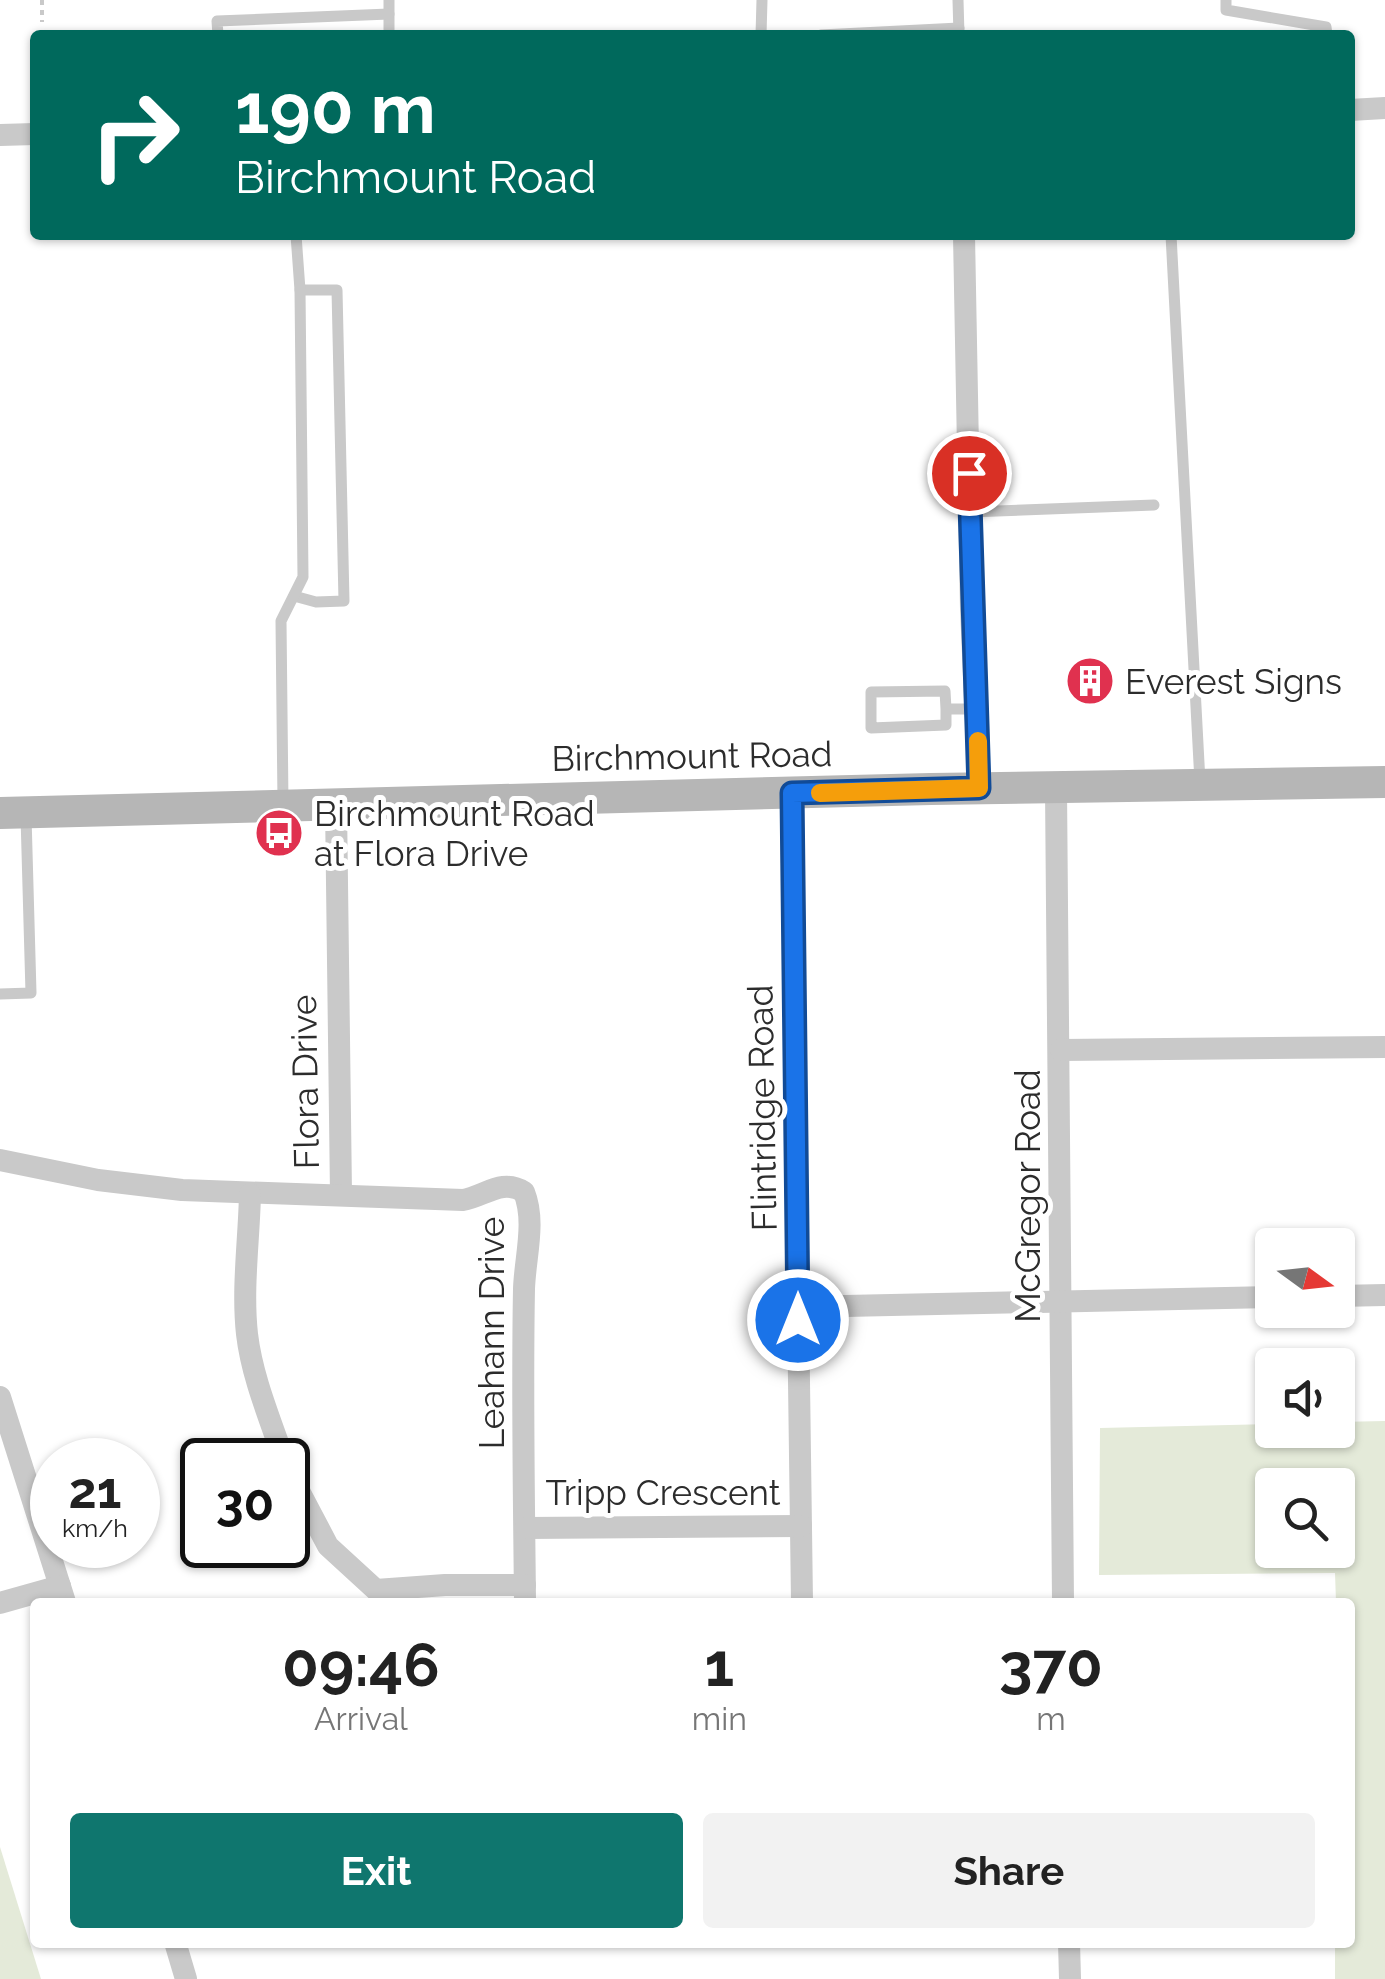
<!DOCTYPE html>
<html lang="en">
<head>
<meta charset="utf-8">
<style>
	:root { --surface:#fff; --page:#f2f2f2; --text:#222; --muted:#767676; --accent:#0f766e }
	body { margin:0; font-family:Raleway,sans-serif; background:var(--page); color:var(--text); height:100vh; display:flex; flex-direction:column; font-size:38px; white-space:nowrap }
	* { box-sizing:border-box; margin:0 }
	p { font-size:32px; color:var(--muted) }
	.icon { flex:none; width:55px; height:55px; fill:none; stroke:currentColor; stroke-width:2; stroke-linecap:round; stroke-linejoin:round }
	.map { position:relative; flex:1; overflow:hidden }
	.details { position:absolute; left:30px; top:1598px; width:1325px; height:350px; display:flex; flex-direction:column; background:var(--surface); border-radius:10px; box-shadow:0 2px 8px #0004 }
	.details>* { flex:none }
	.top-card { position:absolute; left:30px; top:30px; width:1325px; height:210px; border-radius:10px; box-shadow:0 2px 8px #0004; background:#00695c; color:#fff; overflow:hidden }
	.needle { width:65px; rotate:105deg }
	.fabs { position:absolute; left:1255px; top:1228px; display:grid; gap:20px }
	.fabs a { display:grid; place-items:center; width:100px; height:100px; border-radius:10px; background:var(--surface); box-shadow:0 2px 8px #0004; font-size:50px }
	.speed { position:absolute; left:30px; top:1438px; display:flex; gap:20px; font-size:50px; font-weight:700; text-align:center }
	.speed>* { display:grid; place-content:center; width:130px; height:130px; border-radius:50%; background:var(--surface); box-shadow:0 2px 8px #0004; line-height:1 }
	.speed small { font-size:25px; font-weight:400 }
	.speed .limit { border:5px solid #111; border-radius:15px; background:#fff; color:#111 }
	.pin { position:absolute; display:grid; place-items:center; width:85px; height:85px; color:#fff; margin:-42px; border:5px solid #fff; border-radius:50%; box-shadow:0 2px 10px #0007 }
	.me { position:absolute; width:110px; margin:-55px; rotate:0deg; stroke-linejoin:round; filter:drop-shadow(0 0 8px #0008) }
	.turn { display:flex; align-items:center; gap:35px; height:210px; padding:0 40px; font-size:45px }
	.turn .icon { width:130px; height:130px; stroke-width:2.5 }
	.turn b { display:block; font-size:70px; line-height:85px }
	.eta { display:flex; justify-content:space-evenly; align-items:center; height:170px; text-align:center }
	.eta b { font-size:60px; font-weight:700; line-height:70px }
	.primary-button { display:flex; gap:20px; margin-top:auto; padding:20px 40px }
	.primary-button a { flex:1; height:115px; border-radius:10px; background:var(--accent); color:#fff; font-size:40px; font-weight:700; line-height:115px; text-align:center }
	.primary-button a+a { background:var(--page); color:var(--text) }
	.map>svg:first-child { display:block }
	.green { fill:#e4ead9; fill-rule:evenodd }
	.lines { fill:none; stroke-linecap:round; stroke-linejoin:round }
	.path { stroke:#c9c9c9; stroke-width:4; stroke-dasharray:5 5; stroke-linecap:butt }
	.lane { stroke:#c9c9c9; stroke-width:11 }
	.street { stroke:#c9c9c9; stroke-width:22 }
	.secondary { stroke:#b6b6b6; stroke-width:32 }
	.route-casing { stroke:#114b97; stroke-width:25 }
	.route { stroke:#1a73e8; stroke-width:18 }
	.slow { stroke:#f59e0b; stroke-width:18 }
	.labels { text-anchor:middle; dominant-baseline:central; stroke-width:10; stroke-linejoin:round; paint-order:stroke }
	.poi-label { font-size:35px; fill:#2c2c2c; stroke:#fff; text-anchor:start }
	.street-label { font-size:35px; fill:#2c2c2c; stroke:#fff }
</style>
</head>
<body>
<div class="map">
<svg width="1385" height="1979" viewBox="0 0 1385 1979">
	<rect width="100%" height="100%" fill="#fff"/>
	<!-- green -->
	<g class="green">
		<path d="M 1385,1421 L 1385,1979 L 1335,1979 L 1335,1943 L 1350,1942 L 1350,1602 L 1336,1602 L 1335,1573 L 1099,1575 L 1100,1428 L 1272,1424 L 1272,1430 L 1338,1430 L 1338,1422 ZM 1272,1485 L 1338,1485 L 1338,1550 L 1272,1550 Z"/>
		<path d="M 0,1847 L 41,1979 L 0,1979 Z"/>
	</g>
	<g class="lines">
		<!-- path -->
		<path class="path" d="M 42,0 L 42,22"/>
		<!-- lane -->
		<g class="lane">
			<path d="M 389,0 L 389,35"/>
			<path d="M 958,0 L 959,35"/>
			<path d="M 1226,0 L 1226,10 L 1326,27 L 1327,35"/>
			<path d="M 218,35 L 217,21 L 389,14"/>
			<path d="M 761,35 L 762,0"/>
			<path d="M 821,35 L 959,28"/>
			<path d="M 1171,235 L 1200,782"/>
			<path d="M 970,512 L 1154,505"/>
			<path d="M 294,596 L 316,602 L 344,601 L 337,290 L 300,290"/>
			<path d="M 946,709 L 946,725 L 871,728 L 871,692 L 945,691 L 946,709 L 976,709"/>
			<path d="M 283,803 L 281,621 L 303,577 L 300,290 L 296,235"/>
			<path d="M 0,994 L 31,993 L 26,816"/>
		</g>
		<!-- street -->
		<g class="street">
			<path d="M 1350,110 L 1385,108"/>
			<path d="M 0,135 L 35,134"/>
			<path d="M 964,235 L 971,609 L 979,789"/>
			<path d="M 1056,789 L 1063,1602"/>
			<path d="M 791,793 L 802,1602"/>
			<path d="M 336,805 L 341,1194"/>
			<path d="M 1061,1050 L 1385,1047"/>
			<path d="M 0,1160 L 98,1180 L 182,1190 L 463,1200 C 485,1196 502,1178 524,1192 C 536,1222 525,1257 524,1289 C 522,1394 524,1498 525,1602"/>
			<path d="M 250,1194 C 249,1240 242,1288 247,1334 C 252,1377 270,1419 284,1460"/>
			<path d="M 1338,1296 L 1385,1295"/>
			<path d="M 799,1307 L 1272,1297"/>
			<path d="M 0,1397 L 65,1602"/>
			<path d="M 288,1470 L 328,1546 L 376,1590 L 445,1585 L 525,1585"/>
			<path d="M 526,1528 L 801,1526"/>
			<path d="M 0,1603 L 60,1586"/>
			<path d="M 175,1942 L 186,1979"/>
			<path d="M 1069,1942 L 1070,1979"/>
		</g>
		<!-- secondary -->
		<path class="secondary" d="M 0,813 L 931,789 L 1385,782"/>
	</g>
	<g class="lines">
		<!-- route casing -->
		<g class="route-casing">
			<path id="route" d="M 798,1320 L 792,793 L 979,788 L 969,473"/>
		</g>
		<!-- route -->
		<use href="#route" class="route"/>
		<!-- slow -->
		<path class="slow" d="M 820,793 L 979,788 L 978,741"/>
	</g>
	<!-- icons -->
	<defs>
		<g id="building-disc" transform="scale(2.5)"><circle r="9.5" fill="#e0314f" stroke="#fff"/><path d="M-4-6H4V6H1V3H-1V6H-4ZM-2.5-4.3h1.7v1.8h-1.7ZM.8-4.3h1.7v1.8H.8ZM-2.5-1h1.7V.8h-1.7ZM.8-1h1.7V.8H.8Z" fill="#fff"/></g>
		<g id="bus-disc" transform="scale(2.5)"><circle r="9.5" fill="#e0314f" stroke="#fff"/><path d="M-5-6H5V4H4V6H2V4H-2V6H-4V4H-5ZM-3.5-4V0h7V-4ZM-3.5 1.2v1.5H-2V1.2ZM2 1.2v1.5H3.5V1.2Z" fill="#fff"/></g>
	</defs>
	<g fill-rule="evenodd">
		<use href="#building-disc" x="1090" y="681"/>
		<use href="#bus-disc" x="279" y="833"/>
	</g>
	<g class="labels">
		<!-- poi labels -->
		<g class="poi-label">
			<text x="1125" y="681">Everest Signs</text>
			<text x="314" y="813">Birchmount Road<tspan x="314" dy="40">at Flora Drive</tspan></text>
		</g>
		<!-- street labels -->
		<g class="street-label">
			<text transform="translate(692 756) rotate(-1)">Birchmount Road</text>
			<text transform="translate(305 1082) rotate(-91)">Flora Drive</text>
			<text transform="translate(762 1108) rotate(-91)">Flintridge Road</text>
			<text transform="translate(1027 1196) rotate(-90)">McGregor Road</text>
			<text transform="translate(491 1333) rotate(-90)">Leahann Drive</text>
			<text x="663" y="1492">Tripp Crescent</text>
		</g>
	</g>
</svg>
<div class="fabs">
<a><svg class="needle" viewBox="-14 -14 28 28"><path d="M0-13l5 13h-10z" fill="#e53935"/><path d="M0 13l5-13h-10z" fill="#767676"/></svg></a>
<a><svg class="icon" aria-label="sound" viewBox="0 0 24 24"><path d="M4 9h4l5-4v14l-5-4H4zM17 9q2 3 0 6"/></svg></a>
<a><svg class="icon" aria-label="search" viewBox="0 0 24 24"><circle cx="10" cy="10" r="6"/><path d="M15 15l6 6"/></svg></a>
</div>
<div class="speed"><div>21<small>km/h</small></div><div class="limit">30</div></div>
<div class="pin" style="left:969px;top:473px;background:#d93025"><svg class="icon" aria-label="arrive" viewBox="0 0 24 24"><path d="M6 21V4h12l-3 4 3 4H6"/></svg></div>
<svg class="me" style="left:798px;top:1320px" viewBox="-20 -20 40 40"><circle r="17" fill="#1a73e8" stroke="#fff" stroke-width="3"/><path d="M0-11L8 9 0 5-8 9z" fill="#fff"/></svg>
<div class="top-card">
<div class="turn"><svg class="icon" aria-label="right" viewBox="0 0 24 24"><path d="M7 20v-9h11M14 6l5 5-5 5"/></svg><div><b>190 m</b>Birchmount Road</div></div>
</div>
<section class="details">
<div class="eta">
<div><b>09:46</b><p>Arrival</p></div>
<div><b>1</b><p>min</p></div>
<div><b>370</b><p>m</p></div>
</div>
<div class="primary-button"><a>Exit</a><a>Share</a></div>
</section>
</div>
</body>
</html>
